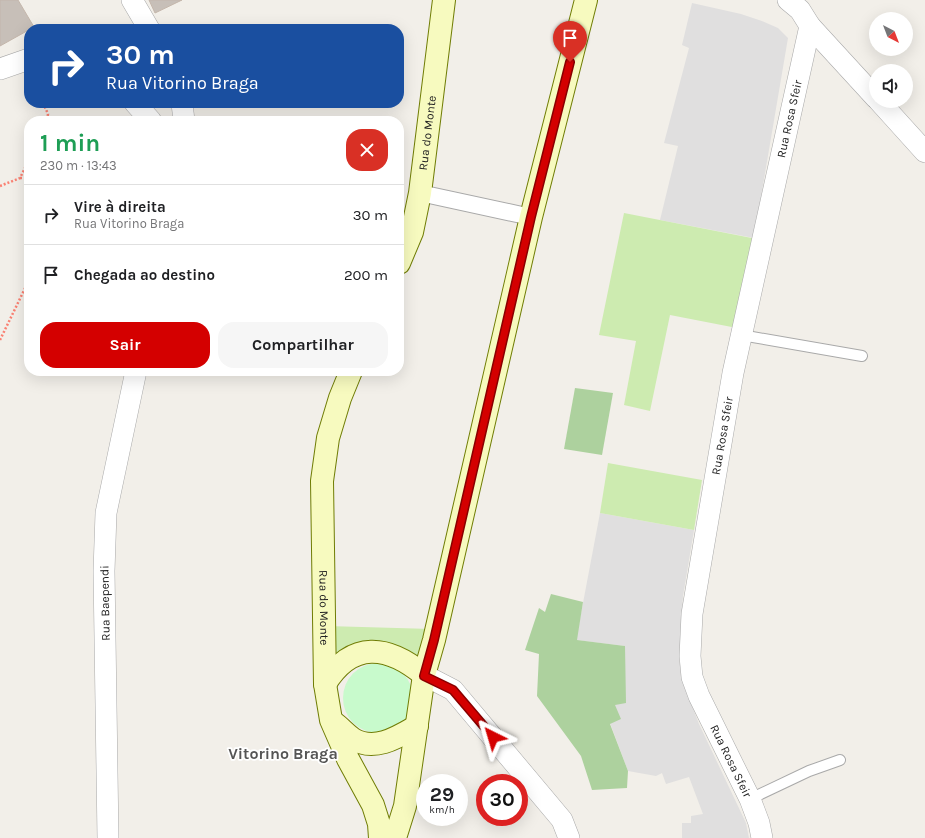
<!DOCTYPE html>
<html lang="pt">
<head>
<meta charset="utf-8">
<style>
	:root { --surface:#fff; --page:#f6f6f6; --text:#202124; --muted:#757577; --line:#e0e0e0; --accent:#d40000 }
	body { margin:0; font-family:Karla,sans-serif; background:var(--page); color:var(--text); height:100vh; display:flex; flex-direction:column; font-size:15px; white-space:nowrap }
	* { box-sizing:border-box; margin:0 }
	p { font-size:13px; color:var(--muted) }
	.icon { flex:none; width:22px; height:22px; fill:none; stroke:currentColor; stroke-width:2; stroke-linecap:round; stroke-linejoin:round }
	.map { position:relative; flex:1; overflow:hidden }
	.side { position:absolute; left:24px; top:116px; width:380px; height:260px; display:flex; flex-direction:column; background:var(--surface); border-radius:16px; box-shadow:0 4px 16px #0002 }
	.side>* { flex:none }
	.hud { position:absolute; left:24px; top:24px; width:380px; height:84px; border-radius:16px; box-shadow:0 4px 16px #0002; background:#1a4fa0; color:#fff; overflow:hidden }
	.needle { width:26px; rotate:138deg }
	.fabs { position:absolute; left:869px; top:12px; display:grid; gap:8px }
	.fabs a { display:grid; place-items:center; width:44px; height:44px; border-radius:50%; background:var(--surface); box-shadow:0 4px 16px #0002; font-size:20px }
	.speed { position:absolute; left:416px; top:774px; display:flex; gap:8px; font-size:20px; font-weight:700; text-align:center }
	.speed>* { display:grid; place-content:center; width:52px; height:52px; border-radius:50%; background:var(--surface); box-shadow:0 4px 16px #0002; line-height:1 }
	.speed small { font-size:10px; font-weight:400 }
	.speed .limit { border:6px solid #d22; background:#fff; color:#111 }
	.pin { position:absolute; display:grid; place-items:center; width:34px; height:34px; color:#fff; margin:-41px -17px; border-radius:50% 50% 50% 0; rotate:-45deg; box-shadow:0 0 4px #0007 }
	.pin .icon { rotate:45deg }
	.me { position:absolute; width:44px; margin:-22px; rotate:320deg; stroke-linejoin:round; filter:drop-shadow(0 0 3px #0008) }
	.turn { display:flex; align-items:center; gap:14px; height:84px; padding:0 16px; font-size:18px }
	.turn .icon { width:52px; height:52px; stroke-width:2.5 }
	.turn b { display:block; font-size:28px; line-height:34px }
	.round { display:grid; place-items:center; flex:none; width:42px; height:42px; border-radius:16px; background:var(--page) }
	.headline { display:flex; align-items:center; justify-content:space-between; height:68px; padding:0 16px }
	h1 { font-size:24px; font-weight:700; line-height:30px; color:#1e9e55 }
	.button { display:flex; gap:8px; margin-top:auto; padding:8px 16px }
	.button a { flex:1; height:46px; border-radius:16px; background:var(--accent); color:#fff; font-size:16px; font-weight:700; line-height:46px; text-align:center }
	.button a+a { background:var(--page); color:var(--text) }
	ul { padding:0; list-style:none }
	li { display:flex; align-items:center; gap:12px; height:60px; padding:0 16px; border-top:1px solid var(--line) }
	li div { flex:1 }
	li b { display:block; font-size:15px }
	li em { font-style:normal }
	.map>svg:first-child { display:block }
	.residential { fill:#e0dfdf }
	.grass { fill:#cdebb0 }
	.forest { fill:#add19e }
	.park { fill:#c8facc }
	.building { fill:#c7bfb8; stroke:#c4b6ab }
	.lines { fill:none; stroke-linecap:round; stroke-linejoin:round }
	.service-casing { stroke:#a9a9a9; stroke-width:12 }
	.pedestrian-casing { stroke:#a9a9a9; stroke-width:18 }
	.minor-casing { stroke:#a9a9a9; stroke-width:22 }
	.secondary-casing { stroke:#707d05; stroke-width:24 }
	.path { stroke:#fa8072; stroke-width:2.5; stroke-dasharray:2 2; stroke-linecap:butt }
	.service { stroke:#fff; stroke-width:10 }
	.pedestrian { stroke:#fff; stroke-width:16 }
	.minor { stroke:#fff; stroke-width:21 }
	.secondary { stroke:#f7fabf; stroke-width:22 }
	.route-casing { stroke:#8a0000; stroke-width:10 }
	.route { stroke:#d40000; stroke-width:7 }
	.labels { text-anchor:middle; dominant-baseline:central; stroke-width:3.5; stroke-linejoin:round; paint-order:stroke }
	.street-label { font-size:12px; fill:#222; stroke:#fff }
	.district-label { font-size:16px; font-weight:bold; fill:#555; stroke:#fff }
</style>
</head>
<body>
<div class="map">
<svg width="925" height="838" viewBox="0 0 925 838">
	<rect width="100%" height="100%" fill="#f2efe9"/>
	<!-- residential -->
	<g class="residential">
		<path d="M 692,3 L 741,14 L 762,21 L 778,28 L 788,38 L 754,238 L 660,220 L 678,146 L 664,143 L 689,48 L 682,45 Z"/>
		<path d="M 600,513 L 694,530 L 683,596 L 679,659 L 683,683 L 699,724 L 746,823 L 749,838 L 682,838 L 682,823 L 691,823 L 691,816 L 703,814 L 689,777 L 666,784 L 662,773 L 656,776 L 628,771 L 610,723 L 625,646 L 576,640 Z"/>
	</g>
	<!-- grass -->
	<g class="grass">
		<path d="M 624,213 L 762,240 L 742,329 L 670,315 L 650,411 L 624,405 L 636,341 L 599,335 Z"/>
		<path d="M 608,463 L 702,480 L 694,530 L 600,513 Z"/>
		<path d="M 327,626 L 432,629 L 422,672 L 402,655 L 334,663 Z"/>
	</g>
	<!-- forest -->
	<g class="forest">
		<path d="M 575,388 L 613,393 L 602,455 L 564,449 Z"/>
		<path d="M 551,594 L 583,602 L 577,640 L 625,646 L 626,703 L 615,705 L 621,719 L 610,724 L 628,771 L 627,788 L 592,790 L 581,756 L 537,696 L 539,654 L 525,650 L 539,608 L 545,612 Z"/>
	</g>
	<!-- park -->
	<circle class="park" cx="378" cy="698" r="35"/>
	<!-- building -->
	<g class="building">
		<path d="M 0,0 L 18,0 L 34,27 L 0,46 Z"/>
		<path d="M 149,0 L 182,0 L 155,13 Z"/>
	</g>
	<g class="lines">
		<!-- service casing -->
		<g class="service-casing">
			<g id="service">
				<path d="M 741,335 L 862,356"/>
				<path d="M 750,799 L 809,771 L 840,760"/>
			</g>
		</g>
		<!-- pedestrian casing -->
		<g class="pedestrian-casing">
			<path id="pedestrian" d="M 420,193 L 531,217"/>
		</g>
		<!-- minor casing -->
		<g class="minor-casing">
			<g id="minor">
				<path d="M 132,0 L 149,29"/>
				<path d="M 788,0 L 800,10 L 810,26 L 876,98"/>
				<path d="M 0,69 L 29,59"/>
				<path d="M 879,101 L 925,152"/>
				<path d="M 135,103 L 151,121"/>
				<path d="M 182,103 L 184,121"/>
				<path d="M 424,675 L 453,690 L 562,820 L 569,838"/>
				<path d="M 108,838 L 104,571 L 106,513 L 136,371"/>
				<path id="s1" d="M 762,838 L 759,823 L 750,799 L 699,696 L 692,677 L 690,656 L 692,614 L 733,373 L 810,26"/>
			</g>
		</g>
		<!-- secondary casing -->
		<g class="secondary-casing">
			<g id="secondary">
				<path id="s2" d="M 399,263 L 412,232 L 420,193 L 444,0"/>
				<path id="s3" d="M 351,371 L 340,398 L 328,438 L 322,481 L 325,684 L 331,720 L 348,759 L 373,805 L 379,824 L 380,838"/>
				<path d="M 325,684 C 352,640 388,645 424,675"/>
				<path d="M 333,722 C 340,727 346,734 353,739 C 375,752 398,737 417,726"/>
				<path d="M 395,838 L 405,806 L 424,675 L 434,640 L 531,217 L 586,0"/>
			</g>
		</g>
		<!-- path -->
		<g class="path">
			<path d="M 43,103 L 48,114 L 47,121"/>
			<path d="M 20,178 L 29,178"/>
			<path d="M 0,186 L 20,178 L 29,160"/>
			<path d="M 0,340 L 29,280"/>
		</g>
		<!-- service -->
		<use href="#service" class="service"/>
		<!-- pedestrian -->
		<use href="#pedestrian" class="pedestrian"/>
		<!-- minor -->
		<use href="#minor" class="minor"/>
		<!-- secondary -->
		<use href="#secondary" class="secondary"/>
	</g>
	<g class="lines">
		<!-- route casing -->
		<g class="route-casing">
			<path id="route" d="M 493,737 L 453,690 L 424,676 L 434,640 L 531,217 L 570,62"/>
		</g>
		<!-- route -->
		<use href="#route" class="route"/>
	</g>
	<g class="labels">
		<!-- street labels -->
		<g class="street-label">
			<text stroke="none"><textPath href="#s1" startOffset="744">Rua Rosa Sfeir</textPath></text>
			<text stroke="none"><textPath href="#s2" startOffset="134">Rua do Monte</textPath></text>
			<text stroke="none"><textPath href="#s1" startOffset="420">Rua Rosa Sfeir</textPath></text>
			<text transform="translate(105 603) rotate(-91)">Rua Baependi</text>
			<text stroke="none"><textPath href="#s3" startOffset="241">Rua do Monte</textPath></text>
			<text transform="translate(731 761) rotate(64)">Rua Rosa Sfeir</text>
		</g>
		<!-- district labels -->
		<g class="district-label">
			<text x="283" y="753">Vitorino Braga</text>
		</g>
	</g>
</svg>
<div class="fabs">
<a><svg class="needle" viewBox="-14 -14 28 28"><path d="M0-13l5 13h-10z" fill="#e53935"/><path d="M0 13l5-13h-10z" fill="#757577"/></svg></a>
<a><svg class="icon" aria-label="sound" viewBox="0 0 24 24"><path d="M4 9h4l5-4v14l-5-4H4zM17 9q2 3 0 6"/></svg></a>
</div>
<div class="speed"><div>29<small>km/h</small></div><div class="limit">30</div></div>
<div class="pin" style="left:570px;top:62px;background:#d93025"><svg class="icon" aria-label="arrive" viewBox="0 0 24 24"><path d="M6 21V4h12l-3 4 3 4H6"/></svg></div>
<svg class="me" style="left:493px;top:737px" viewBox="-20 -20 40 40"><path d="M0-17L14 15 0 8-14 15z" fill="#d40000" stroke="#fff" stroke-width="4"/></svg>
<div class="hud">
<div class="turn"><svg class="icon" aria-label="right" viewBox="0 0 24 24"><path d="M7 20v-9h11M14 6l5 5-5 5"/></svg><div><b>30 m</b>Rua Vitorino Braga</div></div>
</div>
<section class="side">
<div class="headline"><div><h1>1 min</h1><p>230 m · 13:43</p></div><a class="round" style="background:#d93025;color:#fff"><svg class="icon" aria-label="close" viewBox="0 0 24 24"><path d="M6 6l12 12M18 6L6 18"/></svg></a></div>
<ul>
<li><svg class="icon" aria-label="right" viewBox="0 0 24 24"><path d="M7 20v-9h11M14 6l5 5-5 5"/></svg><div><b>Vire à direita</b><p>Rua Vitorino Braga</p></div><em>30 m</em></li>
<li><svg class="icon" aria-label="arrive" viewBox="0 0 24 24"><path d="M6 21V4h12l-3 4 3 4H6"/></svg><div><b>Chegada ao destino</b></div><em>200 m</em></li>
</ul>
<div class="button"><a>Sair</a><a>Compartilhar</a></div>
</section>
</div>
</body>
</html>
